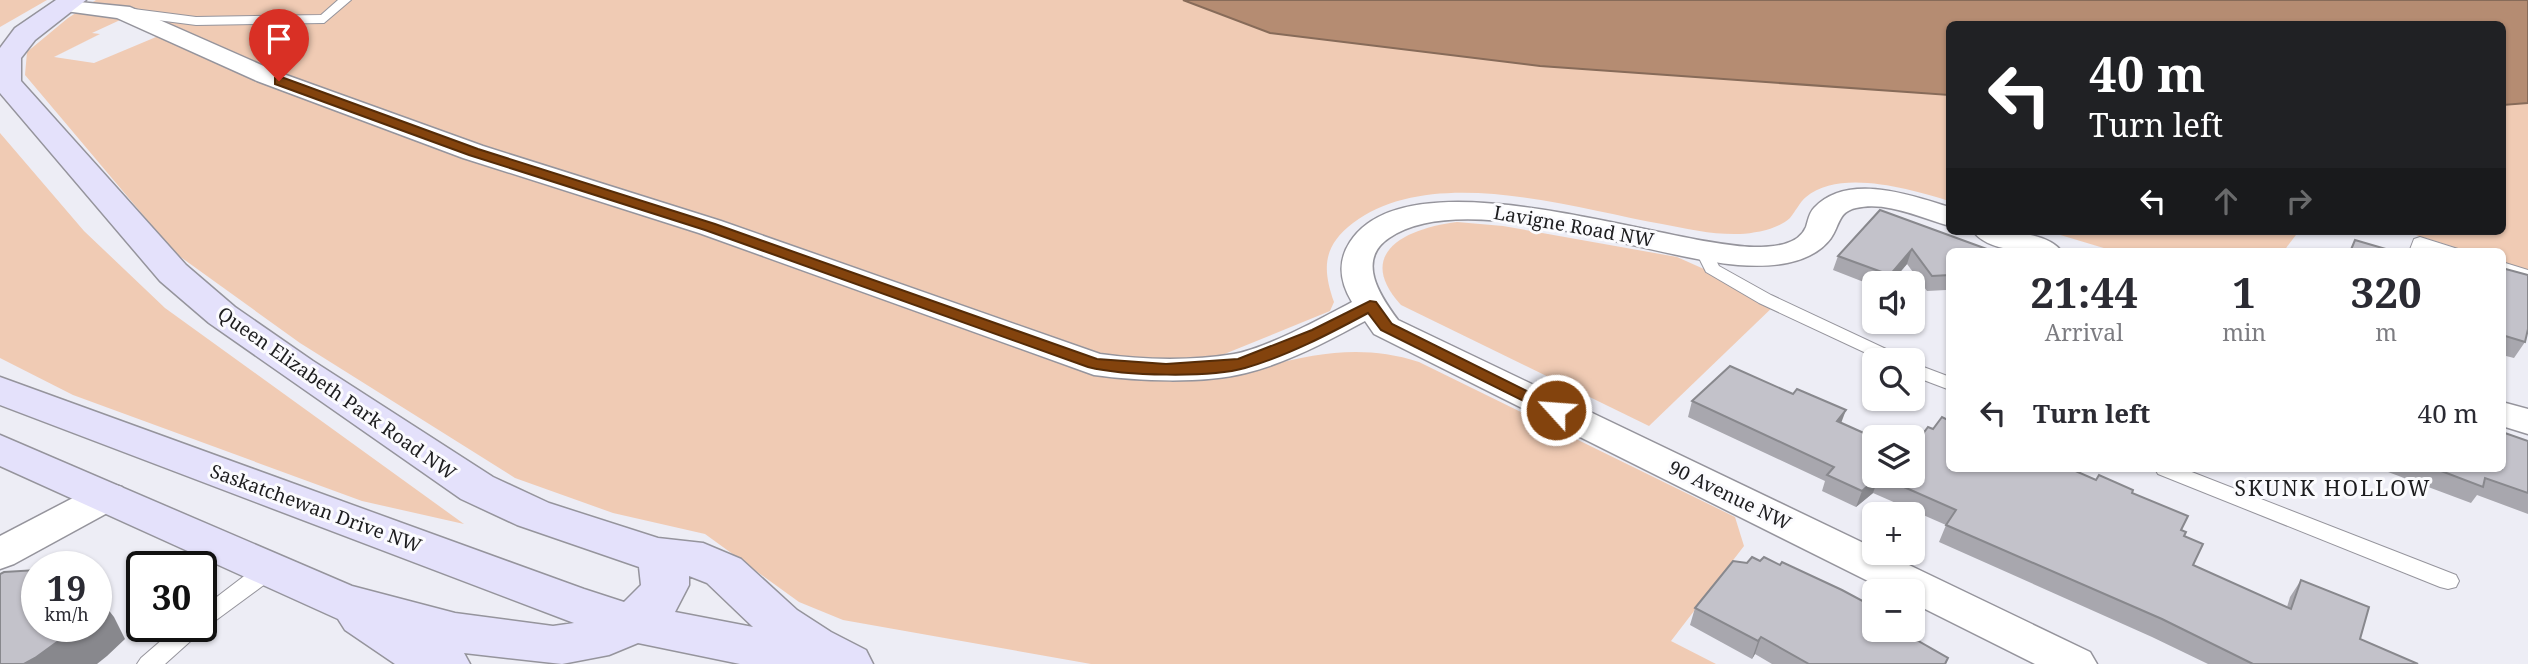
<!DOCTYPE html>
<html lang="en">
<head>
<meta charset="utf-8">
<style>
	:root { --surface:#fff; --page:#f7f7f7; --text:#2b2b33; --muted:#7c7c81 }
	body { margin:0; font-family:"Noto Serif",serif; background:var(--page); color:var(--text); height:100vh; display:flex; flex-direction:column; font-size:26px; white-space:nowrap }
	* { box-sizing:border-box; margin:0 }
	p { font-size:23px; color:var(--muted) }
	.icon { flex:none; width:38px; height:38px; fill:none; stroke:currentColor; stroke-width:2; stroke-linecap:round; stroke-linejoin:round }
	.map { position:relative; flex:1; overflow:hidden }
	.panel { position:absolute; left:1946px; top:248px; width:560px; height:224px; display:flex; flex-direction:column; background:var(--surface); border-radius:10px; box-shadow:0 2px 5px #0004 }
	.panel>* { flex:none }
	.top-card { position:absolute; left:1946px; top:21px; width:560px; height:214px; border-radius:10px; box-shadow:0 2px 5px #0004; background:#202124; color:#fff; overflow:hidden }
	.fabs { position:absolute; left:1862px; top:271px; display:grid; gap:14px }
	.fabs a { display:grid; place-items:center; width:63px; height:63px; border-radius:10px; background:var(--surface); box-shadow:0 2px 5px #0004; font-size:35px }
	.speed { position:absolute; left:21px; top:551px; display:flex; gap:14px; font-size:35px; font-weight:700; text-align:center }
	.speed>* { display:grid; place-content:center; width:91px; height:91px; border-radius:50%; background:var(--surface); box-shadow:0 2px 5px #0004; line-height:1 }
	.speed small { font-size:18px; font-weight:400 }
	.speed .limit { border:4px solid #111; border-radius:10px; background:#fff; color:#111 }
	.pin { position:absolute; display:grid; place-items:center; width:60px; height:60px; color:#fff; margin:-72px -30px; border-radius:50% 50% 50% 0; rotate:-45deg; box-shadow:0 0 7px #0007 }
	.pin .icon { rotate:45deg }
	.me { position:absolute; width:77px; margin:-38px; rotate:296deg; stroke-linejoin:round; filter:drop-shadow(0 0 5px #0008) }
	.turn { display:flex; align-items:center; gap:24px; height:147px; padding:0 28px; font-size:32px }
	.turn .icon { width:91px; height:91px; stroke-width:2.5 }
	.turn b { display:block; font-size:49px; line-height:60px }
	.lanes { display:flex; align-items:center; height:66px; padding:0 28px; background:#0003; justify-content:center; gap:35px; direction:ltr }
	.lanes .off { opacity:.35 }
	.eta { display:flex; justify-content:space-evenly; align-items:center; height:119px; text-align:center }
	.eta b { font-size:42px; font-weight:700; line-height:49px }
	ul { padding:0; list-style:none }
	li { display:flex; align-items:center; gap:21px; height:91px; padding:0 28px }
	li div { flex:1 }
	li b { display:block; font-size:26px }
	li em { font-style:normal }
	.map>svg:first-child { display:block }
	.green { fill:#f0cbb4; fill-rule:evenodd }
	.water { fill:#b58c72; stroke:#876b59; stroke-width:2 }
	.lines { fill:none; stroke-linecap:round; stroke-linejoin:round }
	.service-casing { stroke:#95949c; stroke-width:2 }
	.minor-casing { stroke:#95949c; stroke-width:3 }
	.secondary-casing { stroke:#95949c; stroke-width:3 }
	.service { fill:#fff; fill-rule:evenodd }
	.minor { fill:#fff; fill-rule:evenodd }
	.secondary { fill:#e4e1fb; fill-rule:evenodd }
	.wall { fill:#a8a7ae }
	.shaded-wall { fill:#88888d }
	.building { fill:#c3c2ca; stroke:#88888d; stroke-width:2 }
	.route { fill:#83430d; stroke:#552c08; stroke-width:2 }
	.labels { text-anchor:middle; dominant-baseline:central; stroke-width:6; stroke-linejoin:round; paint-order:stroke }
	.street-label { font-size:19px; fill:#1d1d1f; stroke:#fbfbfe }
	.neighbourhood-label { font-size:21px; letter-spacing:2px; fill:#1d1d1f; stroke:#fbfbfe }
</style>
</head>
<body>
<div class="map">
<svg width="2528" height="664" viewBox="0 0 2528 664">
	<rect width="100%" height="100%" fill="#ededf5"/>
	<!-- green -->
	<g class="green">
		<path d="M 0,0 L 47,0 L 0,27 Z"/>
		<path d="M 96,0 L 1183,0 L 1270,33 L 1540,66 L 1949,95 L 1949,201 C 1912,190 1841,168 1806,197 C 1799,203 1796,211 1790,218 C 1778,229 1756,233 1740,234 C 1714,235 1688,229 1662,224 C 1572,208 1433,163 1353,223 C 1323,246 1322,268 1334,302 L 1330,311 L 1222,355 L 1219,378 C 1290,361 1347,339 1419,362 L 1735,517 L 1744,546 L 1671,641 L 1716,664 L 1091,664 L 843,620 L 799,602 L 705,534 L 613,513 L 515,478 L 300,343 L 175,253 L 25,75 L 27,52 L 68,18 ZM 131,15 L 168,32 L 94,63 L 54,57 L 100,34 L 92,33 Z"/>
		<path d="M 2528,103 L 2528,270 L 2503,262 L 2502,252 L 2470,252 L 2403,231 L 2502,231 L 2503,105 Z"/>
		<path d="M 0,133 L 84,231 L 165,308 L 464,524 L 362,501 L 73,395 L 0,358 Z"/>
		<path d="M 1457,222 L 1503,226 L 1677,257 L 1778,302 L 1649,426 L 1401,305 C 1353,252 1408,228 1457,222 Z"/>
		<path d="M 2047,231 L 2299,231 L 2283,252 L 2117,252 Z"/>
	</g>
	<!-- water -->
	<path class="water" d="M 1183,0 L 2528,0 L 2528,103 L 2503,105 L 2502,24 L 1950,24 L 1949,95 L 1540,66 L 1270,33 Z"/>
	<g class="lines">
		<!-- service casing -->
		<g class="service-casing">
			<g id="service">
				<path d="M 338,0 L 351,0 L 324,23 L 196,25 L 126,16 L 120,12 L 126,8 L 196,17 L 321,15 Z"/>
				<path d="M 2420,237 L 2458,249 L 2460,252 L 2426,249 L 2425,252 L 2409,252 L 2414,239 Z"/>
				<path d="M 1703,245 L 1709,247 L 1719,266 L 1771,295 L 1901,356 L 1904,360 L 1881,360 L 1759,303 L 1706,272 L 1695,250 Z"/>
				<path d="M 2502,262 L 2528,270 L 2528,280 L 2502,272 Z"/>
				<path d="M 1913,363 L 1950,377 L 1950,390 L 1913,376 Z"/>
				<path d="M 2155,469 L 2184,469 L 2456,575 L 2459,581 L 2456,587 L 2448,589 L 2440,587 L 2158,474 Z"/>
				<path d="M 268,562 L 276,564 L 279,570 L 276,576 L 204,629 L 165,664 L 137,664 L 141,658 L 178,626 L 201,626 L 201,609 L 260,564 Z"/>
			</g>
		</g>
		<!-- minor casing -->
		<g class="minor-casing">
			<g id="minor">
				<path d="M 59,0 L 130,7 L 275,71 L 483,146 L 721,221 L 1100,354 C 1143,360 1191,361 1234,354 C 1267,348 1322,318 1352,302 C 1340,282 1337,262 1350,242 C 1409,150 1665,245 1754,247 C 1772,247 1798,246 1806,227 C 1808,221 1809,213 1814,208 C 1846,173 1908,194 1946,206 L 1950,207 L 1950,226 C 1920,218 1888,201 1856,208 C 1838,212 1840,225 1831,238 C 1810,266 1769,267 1738,265 C 1650,258 1465,186 1389,238 C 1356,260 1380,296 1398,320 L 1874,548 L 1874,553 L 1884,553 L 2090,652 L 2097,664 L 2035,664 L 1913,603 L 1913,592 L 1890,592 L 1374,334 L 1365,321 C 1328,341 1287,363 1246,373 C 1203,384 1137,381 1094,375 L 699,233 L 463,158 L 257,81 L 117,18 L 58,10 L 55,5 Z"/>
				<path d="M 1973,231 C 1998,231 2047,230 2062,252 C 2038,252 1989,254 1973,231 Z"/>
				<path d="M 2502,402 L 2528,409 L 2528,434 L 2502,426 Z"/>
				<path d="M 108,483 L 122,487 L 127,496 L 122,505 L 14,564 L 0,569 L 0,536 L 94,487 Z"/>
			</g>
		</g>
		<!-- secondary casing -->
		<g class="secondary-casing">
			<path id="secondary" d="M 56,0 L 86,0 L 35,40 L 21,58 L 21,81 L 186,265 L 235,307 L 313,361 L 493,477 L 549,503 L 658,538 L 703,543 L 741,559 L 797,610 L 831,632 L 866,650 L 873,664 L 740,664 L 638,643 L 609,655 L 562,664 L 464,653 L 470,664 L 395,664 L 345,630 L 338,619 L 0,466 L 0,435 L 352,586 L 455,613 L 553,626 L 574,623 L 0,405 L 0,377 L 584,589 L 624,602 L 641,585 L 639,567 L 517,525 L 461,499 L 209,323 L 160,281 L 0,93 L 0,48 L 15,28 ZM 689,576 L 707,583 L 753,627 L 675,612 L 689,585 Z"/>
		</g>
		<!-- service -->
		<use href="#service" class="service"/>
		<!-- minor -->
		<use href="#minor" class="minor"/>
		<!-- secondary -->
		<use href="#secondary" class="secondary"/>
	</g>
	<!-- wall -->
	<g class="wall">
		<path d="M 1880,210 L 1950,252 L 1950,292 L 1946,290 L 1927,291 L 1907,264 L 1890,284 L 1874,284 L 1874,286 L 1833,270 L 1838,256 Z"/>
		<path d="M 2502,268 L 2525,342 L 2514,358 L 2502,355 Z"/>
		<path d="M 1793,394 L 1842,423 L 1874,476 L 2096,480 L 2132,493 L 2181,530 L 2193,565 L 2287,607 L 2290,597 L 2301,580 L 2360,639 L 2418,664 L 2208,664 L 2152,637 L 1939,542 L 1946,525 L 1873,493 L 1856,507 L 1822,491 L 1825,481 L 1688,417 L 1692,401 Z"/>
		<path d="M 2528,441 L 2528,514 L 2477,495 L 2471,503 L 2380,469 L 2502,469 Z"/>
		<path d="M 1760,561 L 1780,565 L 1874,630 L 1948,658 L 1946,664 L 1772,664 L 1755,654 L 1752,659 L 1690,625 L 1695,608 L 1747,563 Z"/>
	</g>
	<!-- shaded-wall -->
	<g class="shaded-wall">
		<path d="M 1912,249 L 1907,264 L 1890,284 L 1887,284 L 1890,275 Z"/>
		<path d="M 1846,410 L 1840,426 L 1837,421 Z"/>
		<path d="M 1879,476 L 1873,493 L 1856,507 L 1862,491 Z"/>
		<path d="M 96,594 L 114,617 L 125,639 L 107,656 L 97,664 L 24,664 L 79,626 L 96,626 Z"/>
		<path d="M 1761,637 L 1755,654 L 1752,659 L 1758,641 Z"/>
	</g>
	<!-- building -->
	<g class="building">
		<path d="M 1880,210 L 1995,252 L 1950,252 L 1950,275 L 1932,276 L 1912,249 L 1890,275 L 1838,256 Z"/>
		<path d="M 2355,240 L 2396,252 L 2350,252 Z"/>
		<path d="M 2502,268 L 2528,275 L 2528,329 L 2525,342 L 2502,335 Z"/>
		<path d="M 1730,366 L 1793,394 L 1797,389 L 1846,410 L 1837,421 L 1875,438 L 1874,438 L 1874,476 L 1913,476 L 1913,447 L 1928,427 L 1933,429 L 1942,417 L 1950,421 L 1950,469 L 2071,469 L 2096,480 L 2099,475 L 2133,490 L 2132,493 L 2188,516 L 2181,530 L 2186,532 L 2184,536 L 2203,544 L 2193,565 L 2291,609 L 2301,580 L 2369,607 L 2360,639 L 2418,664 L 2253,664 L 2162,619 L 1946,525 L 1956,510 L 1879,476 L 1862,491 L 1827,475 L 1834,467 L 1692,401 Z"/>
		<path d="M 2502,432 L 2528,441 L 2528,493 L 2485,478 L 2483,487 L 2436,469 L 2502,469 Z"/>
		<path d="M 1752,557 L 1760,561 L 1764,557 L 1780,565 L 1782,562 L 1842,590 L 1874,607 L 1874,630 L 1899,630 L 1948,658 L 1945,664 L 1809,664 L 1761,637 L 1758,641 L 1695,608 L 1733,561 L 1747,563 Z"/>
		<path d="M 37,570 L 37,626 L 79,626 L 35,658 L 24,664 L 0,664 L 0,574 L 4,572 Z"/>
		<path d="M 96,598 L 101,607 L 96,611 Z"/>
	</g>
	<!-- route -->
	<path class="route" d="M 275,78 L 284,78 L 478,149 L 715,224 L 1097,359 L 1166,364 L 1238,359 L 1312,330 L 1370,301 L 1376,302 L 1392,324 L 1565,410 L 1562,414 L 1550,414 L 1381,330 L 1368,313 C 1329,334 1287,356 1245,368 C 1210,378 1124,376 1088,367 L 705,230 L 469,155 L 275,84 Z"/>
	<g class="labels">
		<!-- street labels -->
		<g class="street-label">
			<text transform="translate(1574 226) rotate(10)">Lavigne Road NW</text>
			<text transform="translate(337 393) rotate(35)">Queen Elizabeth Park Road NW</text>
			<text transform="translate(1730 495) rotate(26)">90 Avenue NW</text>
			<text transform="translate(316 508) rotate(20)">Saskatchewan Drive NW</text>
		</g>
		<!-- neighbourhood labels -->
		<g class="neighbourhood-label">
			<text x="2333" y="488">SKUNK HOLLOW</text>
		</g>
	</g>
</svg>
<div class="fabs">
<a><svg class="icon" aria-label="sound" viewBox="0 0 24 24"><path d="M4 9h4l5-4v14l-5-4H4zM17 9q2 3 0 6"/></svg></a>
<a><svg class="icon" aria-label="search" viewBox="0 0 24 24"><circle cx="10" cy="10" r="6"/><path d="M15 15l6 6"/></svg></a>
<a><svg class="icon" aria-label="layers" viewBox="0 0 24 24"><path d="M12 4l9 5-9 5-9-5zM3 14l9 5 9-5"/></svg></a>
<a>+</a>
<a>−</a>
</div>
<div class="speed"><div>19<small>km/h</small></div><div class="limit">30</div></div>
<div class="pin" style="left:279px;top:81px;background:#d93025"><svg class="icon" aria-label="arrive" viewBox="0 0 24 24"><path d="M6 21V4h12l-3 4 3 4H6"/></svg></div>
<svg class="me" style="left:1556px;top:410px" viewBox="-20 -20 40 40"><circle r="17" fill="#83430d" stroke="#fff" stroke-width="3"/><path d="M0-11L8 9 0 5-8 9z" fill="#fff"/></svg>
<div class="top-card">
<div class="turn"><svg class="icon" aria-label="left" viewBox="0 0 24 24"><path d="M17 20v-9H6M10 6l-5 5 5 5"/></svg><div><b>40 m</b>Turn left</div></div>
<div class="lanes"><svg class="icon" aria-label="left" viewBox="0 0 24 24"><path d="M17 20v-9H6M10 6l-5 5 5 5"/></svg><svg class="icon off" aria-label="ahead" viewBox="0 0 24 24"><path d="M12 20V5M6 11l6-6 6 6"/></svg><svg class="icon off" aria-label="right" viewBox="0 0 24 24"><path d="M7 20v-9h11M14 6l5 5-5 5"/></svg></div>
</div>
<section class="panel">
<div class="eta">
<div><b>21:44</b><p>Arrival</p></div>
<div><b>1</b><p>min</p></div>
<div><b>320</b><p>m</p></div>
</div>
<ul>
<li><svg class="icon" aria-label="left" viewBox="0 0 24 24"><path d="M17 20v-9H6M10 6l-5 5 5 5"/></svg><div><b>Turn left</b></div><em>40 m</em></li>
</ul>
</section>
</div>
</body>
</html>
